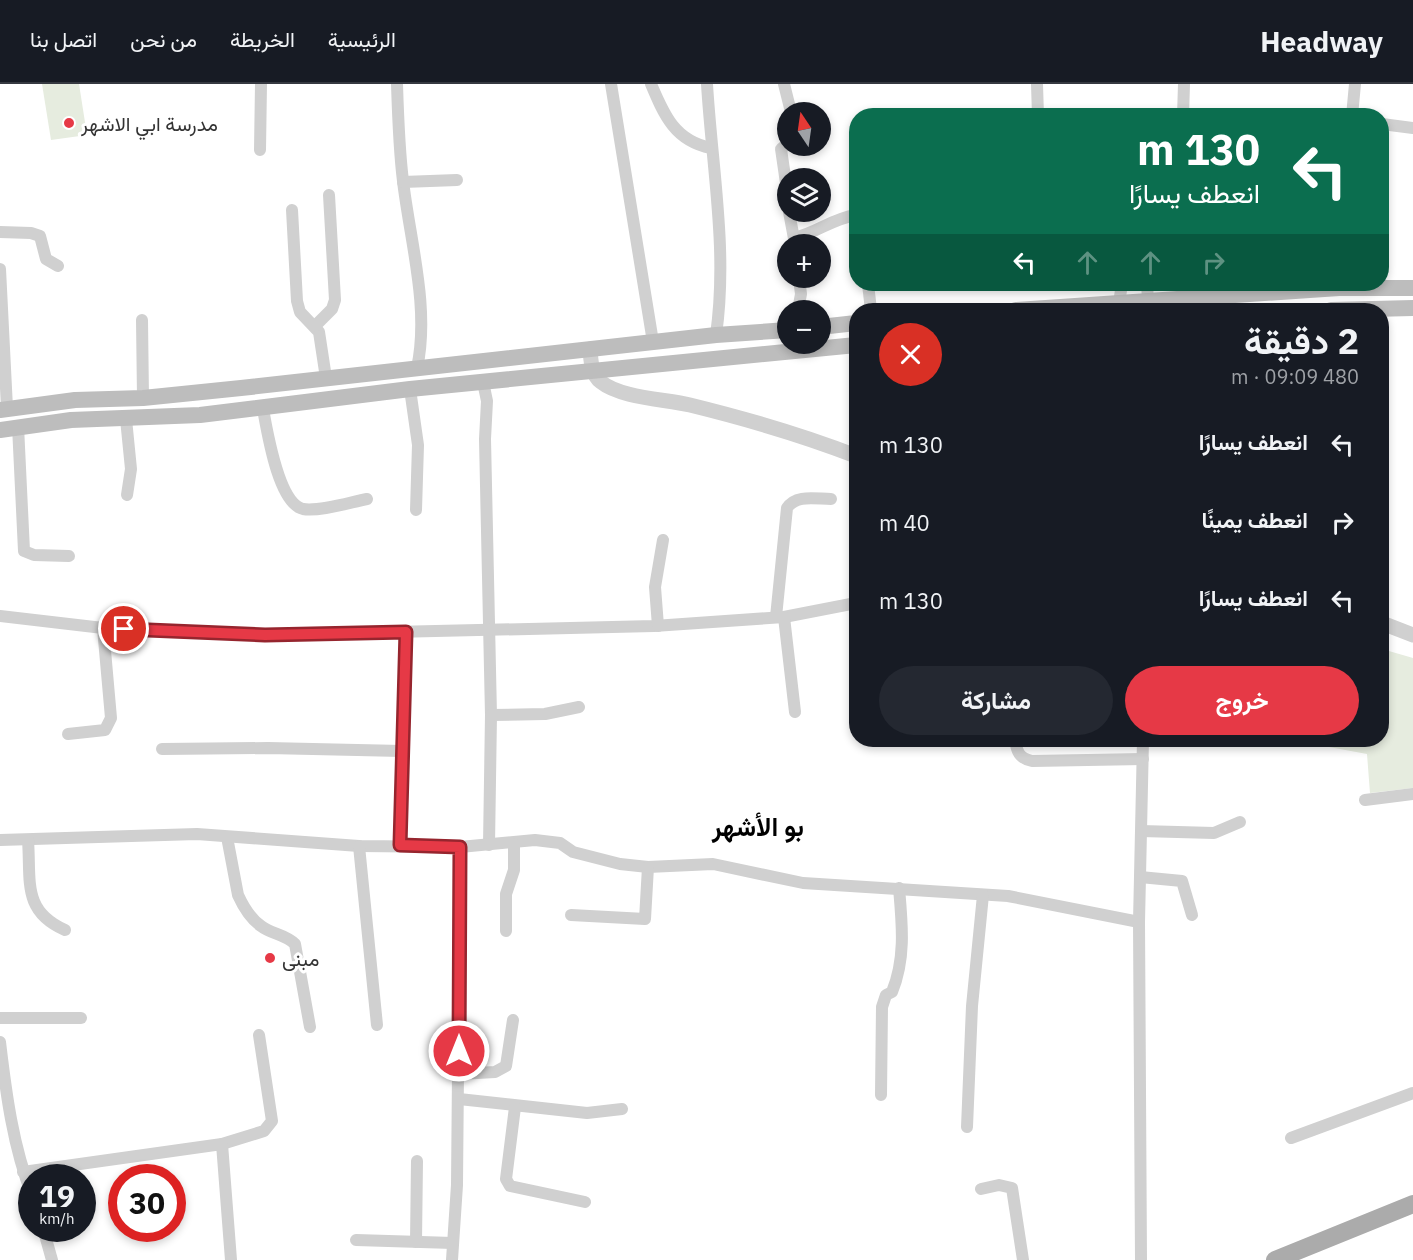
<!DOCTYPE html>
<html lang="ar">
<head>
<meta charset="utf-8">
<style>
	:root { --surface:#171b24; --page:#242831; --text:#f1f3f6; --muted:#9ea1a6; --line:#363941; --accent:#e63946 }
	body { margin:0; font-family:"IBM Plex Sans",Vazirmatn,sans-serif; background:var(--page); color:var(--text); direction:rtl; height:100vh; display:flex; flex-direction:column; font-size:22px; white-space:nowrap }
	* { box-sizing:border-box; margin:0 }
	p { font-size:20px; color:var(--muted) }
	.icon { flex:none; width:33px; height:33px; fill:none; stroke:currentColor; stroke-width:2; stroke-linecap:round; stroke-linejoin:round }
	.map { position:relative; flex:1; overflow:hidden; direction:ltr }
	.drawer { position:absolute; left:849px; top:219px; width:540px; height:444px; display:flex; flex-direction:column; background:var(--surface); border-radius:24px; box-shadow:0 3px 9px #0003; direction:rtl }
	.drawer>* { flex:none }
	.hud { position:absolute; left:849px; top:24px; width:540px; height:183px; border-radius:24px; box-shadow:0 3px 9px #0003; direction:rtl; background:#0b6e4f; color:#fff; overflow:hidden }
	.needle { width:39px; rotate:347deg }
	.tools { position:absolute; left:777px; top:18px; display:grid; gap:12px }
	.tools a { display:grid; place-items:center; width:54px; height:54px; border-radius:50%; background:var(--surface); box-shadow:0 3px 9px #0003; font-size:30px }
	.speed { position:absolute; left:18px; top:1080px; display:flex; gap:12px; font-size:30px; font-weight:700; text-align:center }
	.speed>* { display:grid; place-content:center; width:78px; height:78px; border-radius:50%; background:var(--surface); box-shadow:0 3px 9px #0003; line-height:1 }
	.speed small { font-size:15px; font-weight:400 }
	.speed .limit { border:9px solid #d22; background:#fff; color:#111 }
	.pin { position:absolute; display:grid; place-items:center; width:51px; height:51px; color:#fff; margin:-26px; border:3px solid #fff; border-radius:50%; box-shadow:0 2px 6px #0007 }
	.me { position:absolute; width:66px; margin:-33px; rotate:0deg; stroke-linejoin:round; filter:drop-shadow(0 0 4px #0008) }
	.turn { display:flex; align-items:center; gap:21px; height:126px; padding:0 30px; font-size:27px }
	.turn .icon { width:78px; height:78px; stroke-width:2.5 }
	.turn b { display:block; font-size:42px; line-height:51px }
	.lanes { display:flex; align-items:center; height:57px; padding:0 30px; background:#0003; justify-content:center; gap:30px; direction:ltr }
	.lanes .off { opacity:.35 }
	.round { display:grid; place-items:center; flex:none; width:63px; height:63px; border-radius:32px; background:var(--page) }
	.headline { display:flex; align-items:center; justify-content:space-between; height:102px; padding:0 30px }
	h1 { font-size:36px; font-weight:700; line-height:45px }
	.cta { display:flex; gap:12px; margin-top:auto; padding:12px 30px }
	.cta a { flex:1; height:69px; border-radius:36px; background:var(--accent); color:#fff; font-size:24px; font-weight:700; line-height:69px; text-align:center }
	.cta a+a { background:var(--page); color:var(--text) }
	ul { padding:0; list-style:none }
	li { display:flex; align-items:center; gap:18px; height:78px; padding:0 30px }
	li div { flex:1 }
	li b { display:block; font-size:22px }
	li em { font-style:normal }
	header { display:flex; align-items:center; gap:36px; box-sizing:border-box; height:84px; padding:0 30px; background:var(--surface); border-bottom:2px solid var(--line) }
	header strong { font-size:28px }
	nav { display:flex; gap:33px; margin-inline-start:auto; font-size:21px }
	.map>svg:first-child { display:block }
	.green { fill:#e6ecdf }
	.lines { fill:none; stroke-linecap:round; stroke-linejoin:round }
	.minor { stroke:#d0d0d0; stroke-width:12 }
	.tertiary { stroke:#d0d0d0; stroke-width:15 }
	.secondary { stroke:#bdbdbd; stroke-width:16 }
	.primary { stroke:#ababab; stroke-width:18 }
	.route-casing { stroke:#96252e; stroke-width:15 }
	.route { stroke:#e63946; stroke-width:10 }
	.poi-dot { fill:#e63946; stroke:#fff; stroke-width:2 }
	.labels { text-anchor:middle; dominant-baseline:central; stroke-width:6; stroke-linejoin:round; paint-order:stroke }
	.poi-label { font-size:20px; fill:#333; stroke:#fff; text-anchor:start }
	.district-label { font-size:26px; font-weight:bold; fill:#000; stroke:#fff }
</style>
</head>
<body>
<header>
<strong>Headway</strong>
<nav><a>الرئيسية</a><a>الخريطة</a><a>من نحن</a><a>اتصل بنا</a></nav>
</header>
<div class="map">
<svg width="1413" height="1176" viewBox="0 0 1413 1176">
	<rect width="100%" height="100%" fill="#fff"/>
	<!-- green -->
	<g class="green">
		<path d="M 42,0 L 79,0 L 87,51 L 51,56 Z"/>
		<path d="M 1382,565 L 1413,574 L 1413,704 L 1370,709 L 1367,670 L 1291,656 L 1382,656 Z"/>
	</g>
	<g class="lines">
		<!-- minor -->
		<g class="minor">
			<path d="M 397,0 C 398,32 399,65 403,97 C 410,157 430,224 417,284"/>
			<path d="M 611,0 L 653,258"/>
			<path d="M 651,0 C 664,31 675,57 711,64"/>
			<path d="M 707,0 C 712,84 728,167 716,251"/>
			<path d="M 784,0 L 791,28"/>
			<path d="M 1037,0 L 1038,32"/>
			<path d="M 1183,32 L 1184,0"/>
			<path d="M 1352,32 L 1355,0"/>
			<path d="M 1382,40 L 1413,44"/>
			<path d="M 788,59 L 781,65 L 788,113"/>
			<path d="M 260,66 L 261,0"/>
			<path d="M 403,98 L 457,96"/>
			<path d="M 292,126 L 297,217 L 300,228 L 319,248 L 326,294"/>
			<path d="M 789,128 L 795,160"/>
			<path d="M 0,148 L 31,149 L 40,152 L 46,175 L 58,182"/>
			<path d="M 794,154 C 819,148 831,135 856,131"/>
			<path d="M 0,185 L 7,324"/>
			<path d="M 868,200 L 871,226"/>
			<path d="M 1147,200 L 1148,216"/>
			<path d="M 1119,219 L 1122,200"/>
			<path d="M 798,226 L 801,210 L 799,194"/>
			<path d="M 142,236 L 143,314"/>
			<path d="M 315,242 L 332,225 L 335,216 L 329,111"/>
			<path d="M 483,298 L 487,317 L 485,355 L 491,631 L 489,761"/>
			<path d="M 410,305 L 418,361 L 416,426"/>
			<path d="M 263,325 C 267,346 278,419 303,425 C 319,428 351,418 367,415"/>
			<path d="M 126,335 L 131,385 L 127,411"/>
			<path d="M 18,342 L 24,467 L 34,471 L 69,472"/>
			<path d="M 0,532 L 103,544 L 265,551 L 654,542 L 784,533 L 856,519"/>
			<path d="M 776,533 L 787,424 C 796,410 816,415 831,415"/>
			<path d="M 784,533 L 795,628"/>
			<path d="M 658,542 L 655,503 L 663,456"/>
			<path d="M 491,631 L 545,630 L 579,623"/>
			<path d="M 68,650 L 105,646 L 111,634 L 103,544"/>
			<path d="M 1015,656 C 1017,668 1019,674 1032,677 L 1143,675"/>
			<path d="M 162,665 L 268,664 L 402,667"/>
			<path d="M 1365,716 L 1413,710"/>
			<path d="M 1141,747 L 1214,749 L 1240,738"/>
			<path d="M 227,753 L 238,811 C 243,822 251,835 261,842 C 271,850 285,850 295,860 L 310,943"/>
			<path d="M 0,756 L 197,750 L 359,762 L 460,763 L 535,756 L 560,759 L 573,768 L 620,780 L 648,783 L 713,780 L 803,799 L 1008,812 L 1139,838"/>
			<path d="M 28,756 C 31,797 22,827 65,846"/>
			<path d="M 400,761 L 406,548"/>
			<path d="M 359,762 L 377,941"/>
			<path d="M 1140,793 L 1182,797 L 1192,831"/>
			<path d="M 571,831 L 645,835 L 648,783"/>
			<path d="M 506,847 L 506,810 L 514,786 L 514,760"/>
			<path d="M 0,934 L 81,934"/>
			<path d="M 0,958 C 6,1009 13,1063 32,1111"/>
			<path d="M 459,990 L 495,988 L 506,982 L 513,936"/>
			<path d="M 881,1011 L 882,923 L 886,911 L 892,908 C 906,874 902,839 899,804"/>
			<path d="M 459,1015 L 587,1029 L 622,1025"/>
			<path d="M 515,1023 L 506,1095 L 510,1102 L 585,1118"/>
			<path d="M 967,1043 L 972,922 L 983,811"/>
			<path d="M 1291,1054 L 1413,1009"/>
			<path d="M 222,1060 L 264,1047 L 272,1037 L 259,951"/>
			<path d="M 23,1088 L 222,1060 L 231,1176"/>
			<path d="M 981,1105 L 999,1101 L 1012,1104 L 1023,1176"/>
			<path d="M 43,1144 L 52,1176"/>
			<path d="M 356,1156 L 453,1159"/>
			<path d="M 416,1158 L 417,1077"/>
			<path d="M 452,1176 L 457,1101 L 460,763"/>
			<path d="M 1141,1176 L 1139,838 L 1143,656"/>
		</g>
		<!-- tertiary -->
		<g class="tertiary">
			<path d="M 590,265 C 591,277 591,290 601,298 C 621,314 665,315 690,321 C 747,335 802,351 856,372"/>
			<path d="M 1382,539 L 1413,551"/>
		</g>
		<!-- secondary -->
		<g class="secondary">
			<path d="M 1016,226 L 1339,204 L 1413,204"/>
			<path d="M 1331,226 L 1413,224"/>
			<path d="M 820,243 L 856,239"/>
			<path d="M 0,326 L 75,316 L 143,314 L 241,304 L 716,251 L 788,246"/>
			<path d="M 0,346 L 71,336 L 200,331 L 410,305 L 856,261"/>
		</g>
		<!-- primary -->
		<path class="primary" d="M 1275,1176 L 1413,1120"/>
	</g>
	<g class="lines">
		<!-- route casing -->
		<g class="route-casing">
			<path id="route" d="M 124,545 L 265,551 L 406,548 L 400,761 L 460,763 L 459,967"/>
		</g>
		<!-- route -->
		<use href="#route" class="route"/>
	</g>
	<!-- markers -->
	<g class="poi-dot">
		<circle cx="69" cy="39" r="6"/>
		<circle cx="270" cy="874" r="6"/>
	</g>
	<g class="labels">
		<!-- poi labels -->
		<g class="poi-label">
			<text x="81" y="39">مدرسة ابي الاشهر</text>
			<text x="282" y="874">مبنى</text>
		</g>
		<!-- district labels -->
		<g class="district-label">
			<text x="758" y="742">بو الأشهر</text>
		</g>
	</g>
</svg>
<div class="tools">
<a><svg class="needle" viewBox="-14 -14 28 28"><path d="M0-13l5 13h-10z" fill="#e53935"/><path d="M0 13l5-13h-10z" fill="#9ea1a6"/></svg></a>
<a><svg class="icon" aria-label="layers" viewBox="0 0 24 24"><path d="M12 4l9 5-9 5-9-5zM3 14l9 5 9-5"/></svg></a>
<a>+</a>
<a>−</a>
</div>
<div class="speed"><div>19<small>km/h</small></div><div class="limit">30</div></div>
<div class="pin" style="left:124px;top:545px;background:#d93025"><svg class="icon" aria-label="arrive" viewBox="0 0 24 24"><path d="M6 21V4h12l-3 4 3 4H6"/></svg></div>
<svg class="me" style="left:459px;top:967px" viewBox="-20 -20 40 40"><circle r="17" fill="#e63946" stroke="#fff" stroke-width="3"/><path d="M0-11L8 9 0 5-8 9z" fill="#fff"/></svg>
<div class="hud">
<div class="turn"><svg class="icon" aria-label="left" viewBox="0 0 24 24"><path d="M17 20v-9H6M10 6l-5 5 5 5"/></svg><div><b>130 m</b>انعطف يسارًا</div></div>
<div class="lanes"><svg class="icon" aria-label="left" viewBox="0 0 24 24"><path d="M17 20v-9H6M10 6l-5 5 5 5"/></svg><svg class="icon off" aria-label="ahead" viewBox="0 0 24 24"><path d="M12 20V5M6 11l6-6 6 6"/></svg><svg class="icon off" aria-label="ahead" viewBox="0 0 24 24"><path d="M12 20V5M6 11l6-6 6 6"/></svg><svg class="icon off" aria-label="right" viewBox="0 0 24 24"><path d="M7 20v-9h11M14 6l5 5-5 5"/></svg></div>
</div>
<section class="drawer">
<div class="headline"><div><h1>2 دقيقة</h1><p>480 m · 09:09</p></div><a class="round" style="background:#d93025;color:#fff"><svg class="icon" aria-label="close" viewBox="0 0 24 24"><path d="M6 6l12 12M18 6L6 18"/></svg></a></div>
<ul>
<li><svg class="icon" aria-label="left" viewBox="0 0 24 24"><path d="M17 20v-9H6M10 6l-5 5 5 5"/></svg><div><b>انعطف يسارًا</b></div><em>130 m</em></li>
<li><svg class="icon" aria-label="right" viewBox="0 0 24 24"><path d="M7 20v-9h11M14 6l5 5-5 5"/></svg><div><b>انعطف يمينًا</b></div><em>40 m</em></li>
<li><svg class="icon" aria-label="left" viewBox="0 0 24 24"><path d="M17 20v-9H6M10 6l-5 5 5 5"/></svg><div><b>انعطف يسارًا</b></div><em>130 m</em></li>
</ul>
<div class="cta"><a>خروج</a><a>مشاركة</a></div>
</section>
</div>
</body>
</html>
